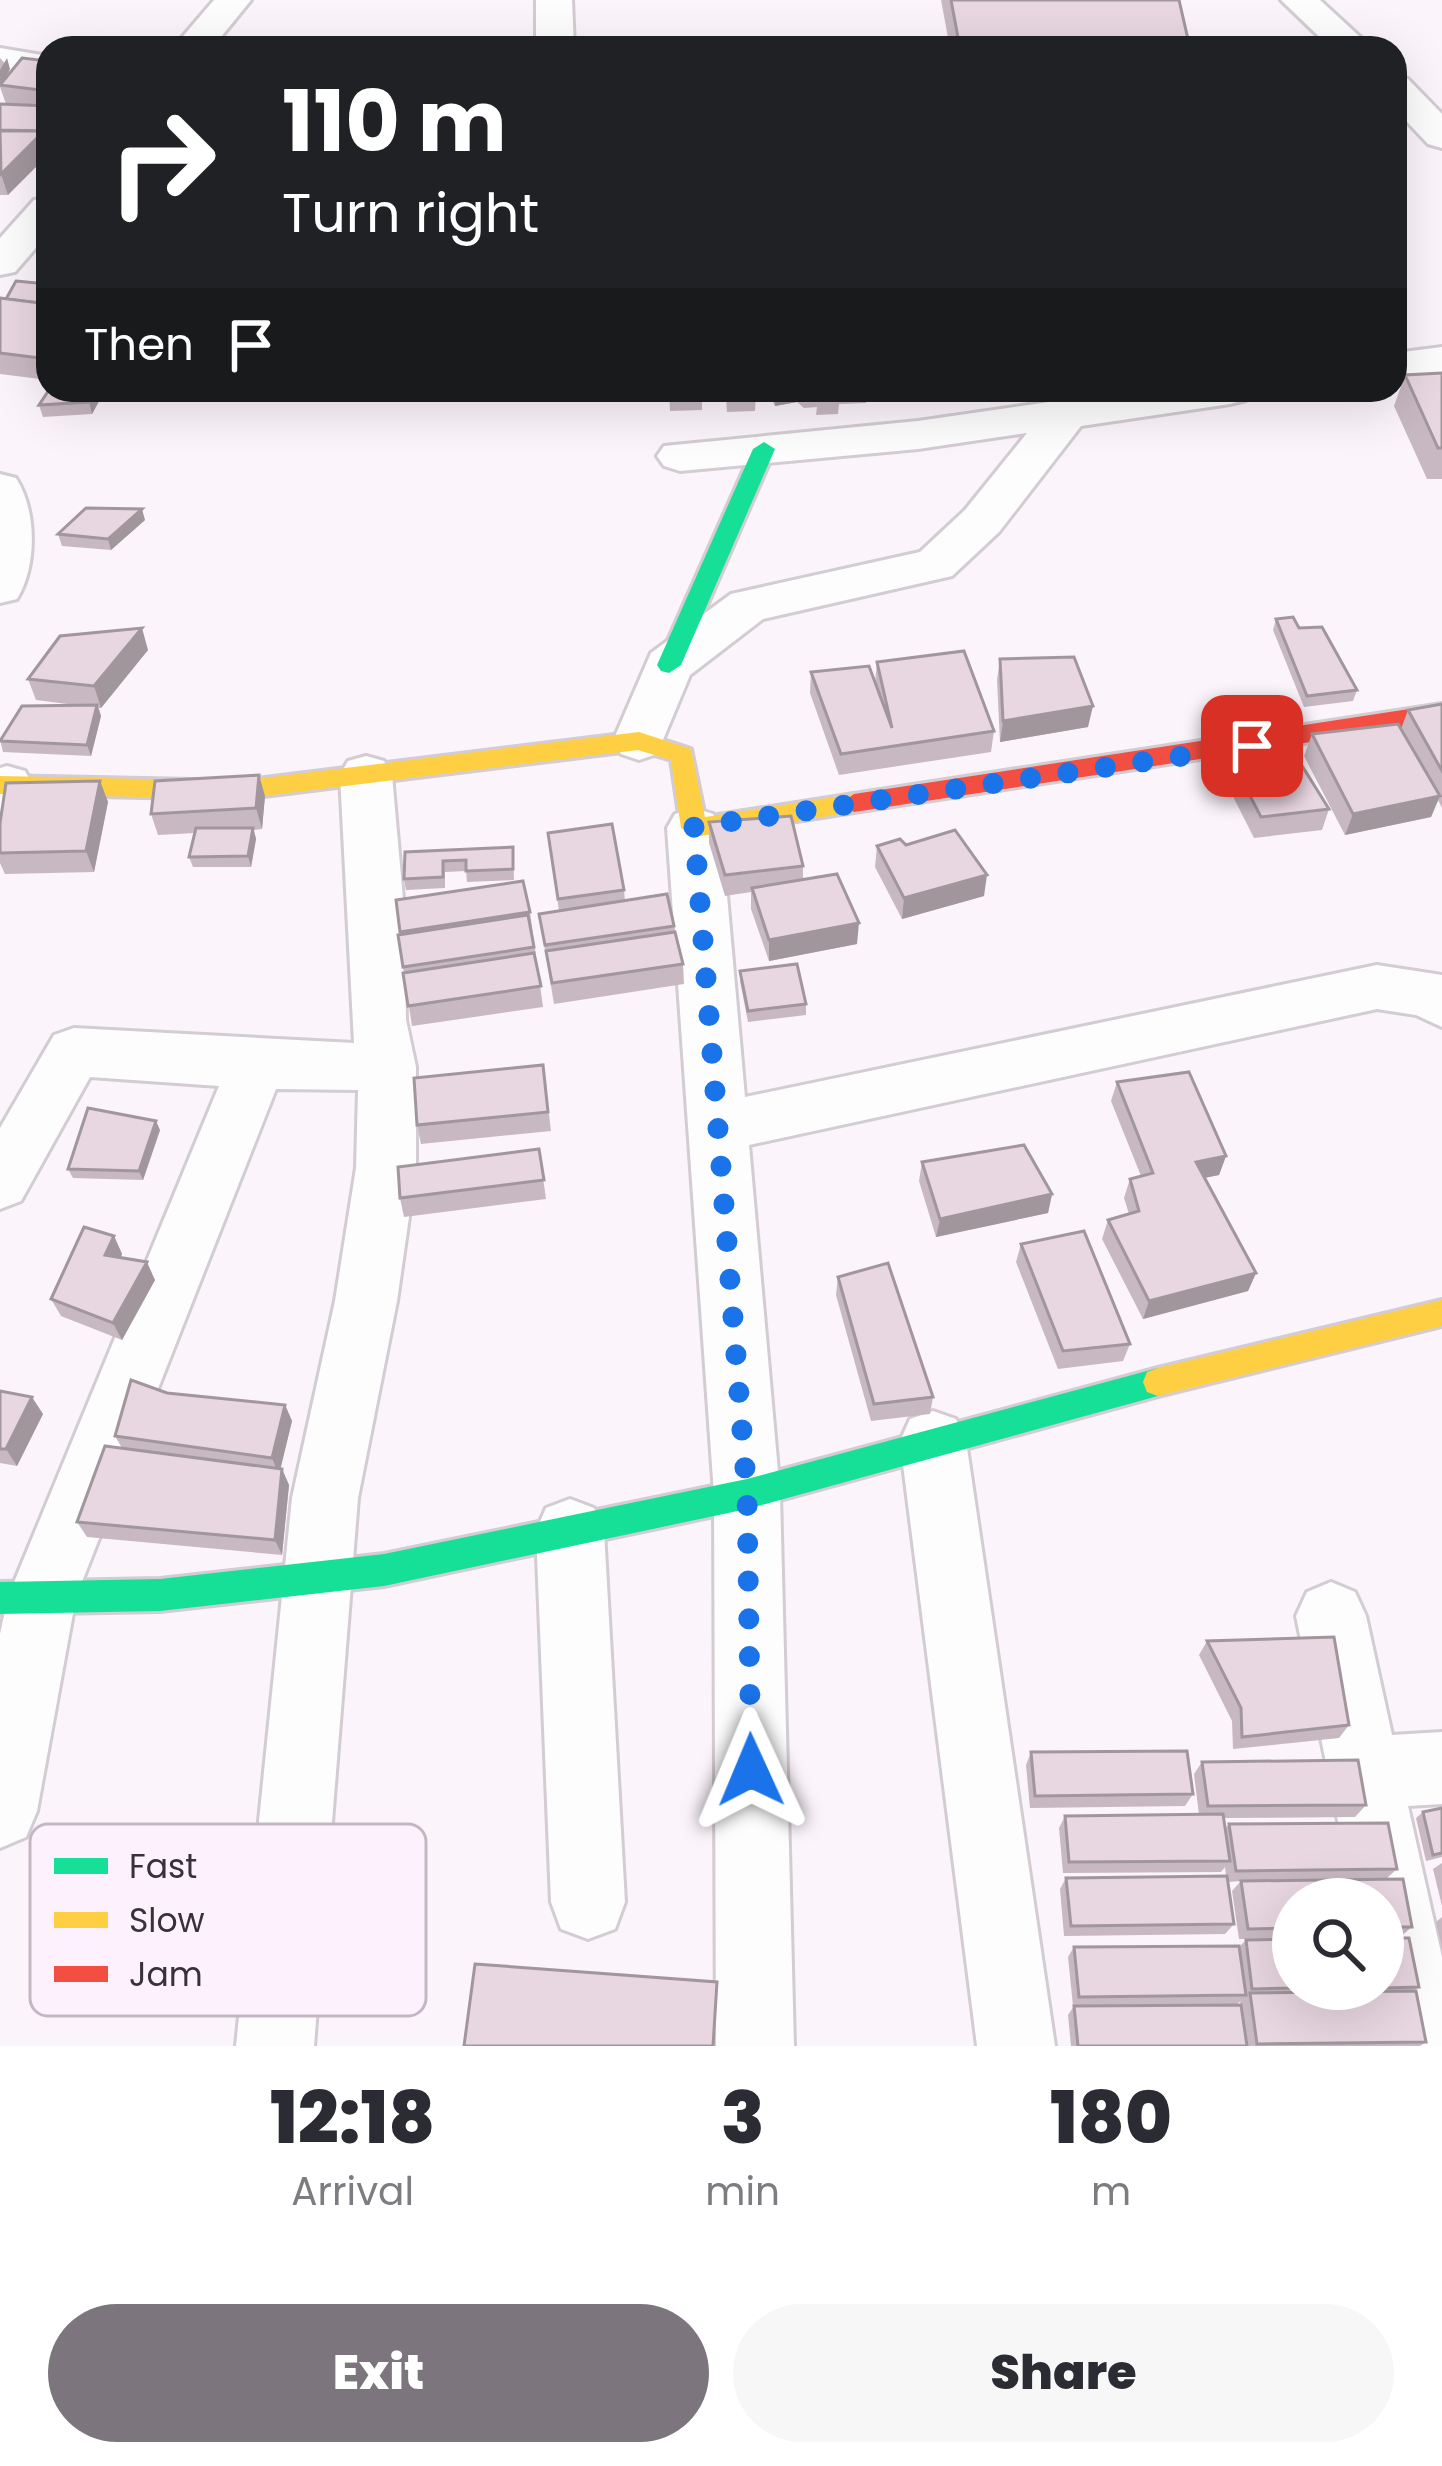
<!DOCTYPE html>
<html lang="en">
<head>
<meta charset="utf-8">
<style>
	:root { --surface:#fff; --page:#f7f7f7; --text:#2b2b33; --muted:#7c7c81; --accent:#7d757e }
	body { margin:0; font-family:Poppins,sans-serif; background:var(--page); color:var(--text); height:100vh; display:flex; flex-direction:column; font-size:45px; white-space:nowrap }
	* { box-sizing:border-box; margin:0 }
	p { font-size:39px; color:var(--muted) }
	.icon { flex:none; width:66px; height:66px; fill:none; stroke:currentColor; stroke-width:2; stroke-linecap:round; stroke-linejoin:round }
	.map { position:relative; height:2046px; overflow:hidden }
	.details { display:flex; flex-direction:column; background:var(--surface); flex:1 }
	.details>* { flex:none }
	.guide { position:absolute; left:36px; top:36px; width:1371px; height:366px; border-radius:36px; box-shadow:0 12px 48px #0002; background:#202124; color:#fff; overflow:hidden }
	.buttons { position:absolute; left:1272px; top:1878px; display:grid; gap:24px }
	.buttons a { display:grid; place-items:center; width:132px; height:132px; border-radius:50%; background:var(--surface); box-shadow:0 12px 48px #0002; font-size:60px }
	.pin { position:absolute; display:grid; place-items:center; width:102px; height:102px; color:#fff; margin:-51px; border-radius:24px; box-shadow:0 6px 18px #0006 }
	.me { position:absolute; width:132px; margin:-66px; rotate:359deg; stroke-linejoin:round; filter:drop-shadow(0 0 9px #0008) }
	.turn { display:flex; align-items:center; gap:42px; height:252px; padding:0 48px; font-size:54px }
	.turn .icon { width:156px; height:156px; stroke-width:2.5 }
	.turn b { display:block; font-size:84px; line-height:102px }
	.then { display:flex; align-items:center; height:114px; padding:0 48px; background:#0003; gap:24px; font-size:45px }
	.eta { display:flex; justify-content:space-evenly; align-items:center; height:204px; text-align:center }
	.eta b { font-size:72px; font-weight:800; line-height:84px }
	.cta { display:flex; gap:24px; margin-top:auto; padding:24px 48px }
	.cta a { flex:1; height:138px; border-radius:72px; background:var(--accent); color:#fff; font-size:48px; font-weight:800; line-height:138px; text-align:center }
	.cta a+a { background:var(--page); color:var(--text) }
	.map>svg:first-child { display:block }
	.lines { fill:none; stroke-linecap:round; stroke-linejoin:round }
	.street-casing { stroke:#d3ccd3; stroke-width:6 }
	.fast-casing { stroke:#d3ccd3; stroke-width:6 }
	.slow-casing { stroke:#d3ccd3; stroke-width:6 }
	.jam-casing { stroke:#d3ccd3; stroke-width:6 }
	.street { fill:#fefdfe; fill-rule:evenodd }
	.fast { fill:#16e098; fill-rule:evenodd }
	.slow { fill:#ffcf43; fill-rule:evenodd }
	.jam { fill:#f24e42; fill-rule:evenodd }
	.wall { fill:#c8b8c1 }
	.shaded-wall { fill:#a2969d }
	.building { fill:#e8d6e0; stroke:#a2969d; stroke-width:3 }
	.route { stroke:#1a73e8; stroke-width:21; stroke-dasharray:0 37.8 }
	.key { fill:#fef1fe; stroke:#c3b7c3; stroke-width:3 }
	.key-label { font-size:33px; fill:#39313a }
</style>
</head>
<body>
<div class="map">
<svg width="1442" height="2046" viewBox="0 0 1442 2046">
	<rect width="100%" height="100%" fill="#fbf4fb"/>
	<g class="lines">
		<!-- street casing -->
		<g class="street-casing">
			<g id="street">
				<path d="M 214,0 L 251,0 L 212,48 L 173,48 Z"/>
				<path d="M 536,0 L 572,0 L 574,48 L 536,48 Z"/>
				<path d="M 1281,0 L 1320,0 L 1372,48 L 1331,48 Z"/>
				<path d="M 0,48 L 48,56 L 48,78 L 0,70 Z"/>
				<path d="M 1395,76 L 1408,79 L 1442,114 L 1442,148 L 1428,144 L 1395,109 Z"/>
				<path d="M 48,197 L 48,234 L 15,272 L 0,275 L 0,238 L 34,200 Z"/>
				<path d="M 1442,347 L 1442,373 L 1395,379 L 1395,353 Z"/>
				<path d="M 1133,390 L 1252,390 L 1246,400 L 1230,404 L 1081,426 L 999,532 L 952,576 L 763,619 L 690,675 L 657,754 L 639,760 L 621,754 L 613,741 L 651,653 L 731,594 L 920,552 L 965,510 L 1027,433 L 918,449 L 680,471 L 664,466 L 657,456 L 664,446 L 918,421 Z"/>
				<path d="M 0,474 L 16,478 C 37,511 37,566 17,599 L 0,603 Z"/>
				<path d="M 366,756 L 384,761 L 392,775 L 404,910 L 406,1020 L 416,1067 L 416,1168 L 397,1301 L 358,1498 L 314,2046 L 236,2046 L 292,1498 L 335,1301 L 356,1168 L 358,1090 L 276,1089 L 76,1597 L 37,1811 L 26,1837 L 0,1848 L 0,1634 L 8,1597 L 219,1086 L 90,1077 L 21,1201 L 0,1209 L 0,1128 L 54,1035 L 74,1028 L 354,1043 L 340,775 L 348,761 Z"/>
				<path d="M 7,766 L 25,771 L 33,785 L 19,829 L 0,835 L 0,768 Z"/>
				<path d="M 694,808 L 713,814 L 721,828 L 745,1097 L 1377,965 L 1442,975 L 1442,1027 L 1416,1015 L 1377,1009 L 749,1145 L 780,1494 L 794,2046 L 716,2046 L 714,1494 L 667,828 L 675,814 Z"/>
				<path d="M 933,1411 L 956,1419 L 966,1441 L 1055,2046 L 977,2046 L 900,1441 L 910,1419 Z"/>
				<path d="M 570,1499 L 594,1508 L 604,1531 L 625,1902 L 615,1929 L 588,1939 L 561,1929 L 551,1902 L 536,1531 L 546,1508 Z"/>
				<path d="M 1331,1582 L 1355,1592 L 1366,1616 L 1392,1735 L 1442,1732 L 1442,1804 L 1408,1806 L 1442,1957 L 1442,2046 L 1384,2046 L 1372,1989 L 1383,1989 L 1383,1899 L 1354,1899 L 1296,1616 L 1307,1592 Z"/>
			</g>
		</g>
		<!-- fast casing -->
		<g class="fast-casing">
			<g id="fast">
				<path d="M 764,442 L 775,449 L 681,665 L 669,673 L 661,671 L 657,665 L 753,449 Z"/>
				<path d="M 1158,1368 L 1169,1372 L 1173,1382 L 1169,1392 L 1158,1396 L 747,1509 L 384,1586 L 160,1611 L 0,1614 L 0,1582 L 160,1579 L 384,1554 L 747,1479 Z"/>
			</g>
		</g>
		<!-- slow casing -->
		<g class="slow-casing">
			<g id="slow">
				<path d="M 639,732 L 691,749 L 705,817 L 854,794 L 866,803 L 854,812 L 694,837 L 681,828 L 671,760 L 638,750 L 240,799 L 0,794 L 0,776 L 240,781 Z"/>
				<path d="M 1442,1300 L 1442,1326 L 1158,1396 L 1147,1392 L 1143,1382 L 1147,1372 L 1158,1368 Z"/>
			</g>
		</g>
		<!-- jam casing -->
		<g class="jam-casing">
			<path id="jam" d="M 1442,704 L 1442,722 L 854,812 L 842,803 L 854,794 Z"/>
		</g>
		<!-- street -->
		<use href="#street" class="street"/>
		<!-- fast -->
		<use href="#fast" class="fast"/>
		<!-- slow -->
		<use href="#slow" class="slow"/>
		<!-- jam -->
		<use href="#jam" class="jam"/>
	</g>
	<!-- wall -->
	<g class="wall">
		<path d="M 941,0 L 1179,0 L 1190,48 L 950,48 Z"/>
		<path d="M 0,58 L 10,69 L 2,83 L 48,61 L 48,138 L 8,195 L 0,195 L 0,104 L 6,104 L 0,87 Z"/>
		<path d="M 48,284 L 48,380 L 0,374 L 0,298 L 6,299 Z"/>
		<path d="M 1442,373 L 1442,479 L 1427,479 L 1394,406 L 1405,375 Z"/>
		<path d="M 669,390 L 764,390 L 756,390 L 755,411 L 727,412 L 726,395 L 702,396 L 702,410 L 670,411 Z"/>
		<path d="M 767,390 L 867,390 L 866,403 L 839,404 L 838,414 L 816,415 L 817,407 L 804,408 L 797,402 L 775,406 Z"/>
		<path d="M 104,392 L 92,414 L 43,417 L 39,405 Z"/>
		<path d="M 145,520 L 111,550 L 62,546 L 58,534 Z"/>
		<path d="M 1276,619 L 1299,628 L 1357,690 L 1353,701 L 1304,707 L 1273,630 Z"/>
		<path d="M 148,650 L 101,708 L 99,708 L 101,716 L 91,756 L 3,752 L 0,739 L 75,705 L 36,700 L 28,679 Z"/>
		<path d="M 1000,659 L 1088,727 L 1000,742 L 997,680 Z"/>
		<path d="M 877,662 L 994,731 L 991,752 L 839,775 L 810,693 L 811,672 L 875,683 Z"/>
		<path d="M 1442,704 L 1442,808 L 1438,800 L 1431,817 L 1345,835 L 1304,756 L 1312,734 L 1401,729 L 1408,710 Z"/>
		<path d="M 1222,742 L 1329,809 L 1322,830 L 1254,838 L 1216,763 Z"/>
		<path d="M 259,775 L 265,796 L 262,829 L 254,830 L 256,839 L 251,867 L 193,867 L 189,857 L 195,833 L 158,835 L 151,814 Z"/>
		<path d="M 100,781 L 108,802 L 94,872 L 5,874 L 0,863 L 0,823 Z"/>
		<path d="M 709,822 L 803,866 L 803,880 L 857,944 L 769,961 L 751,909 L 751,892 L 725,896 L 709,843 Z"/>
		<path d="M 548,833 L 624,890 L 625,901 L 674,926 L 683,964 L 684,984 L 554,1004 L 539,914 L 559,911 Z"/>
		<path d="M 906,845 L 984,896 L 902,919 L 875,867 L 877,846 Z"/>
		<path d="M 513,847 L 514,880 L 467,882 L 466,871 L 445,872 L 445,888 L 406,890 L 404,879 L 405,852 Z"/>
		<path d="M 396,900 L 530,912 L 543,1007 L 412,1026 L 398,935 L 400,934 Z"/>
		<path d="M 740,971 L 806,1004 L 806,1015 L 748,1022 L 740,981 Z"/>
		<path d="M 543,1065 L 551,1131 L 421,1144 L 417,1125 Z"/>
		<path d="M 1117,1082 L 1226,1156 L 1219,1175 L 1204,1178 L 1256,1273 L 1248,1291 L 1143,1319 L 1102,1239 L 1108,1220 L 1129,1214 L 1124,1198 L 1130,1179 L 1141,1176 L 1111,1101 Z"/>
		<path d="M 160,1130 L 143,1180 L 73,1178 L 68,1169 Z"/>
		<path d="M 539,1149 L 546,1199 L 404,1217 L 400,1198 Z"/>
		<path d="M 922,1162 L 1052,1194 L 1048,1213 L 936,1237 L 919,1181 Z"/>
		<path d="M 114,1236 L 122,1254 L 121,1257 L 155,1280 L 122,1340 L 61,1316 L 51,1299 Z"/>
		<path d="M 1021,1244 L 1130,1344 L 1123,1361 L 1058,1369 L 1016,1262 Z"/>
		<path d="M 838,1277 L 933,1397 L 930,1414 L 871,1421 L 836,1295 Z"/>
		<path d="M 0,1391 L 43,1414 L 17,1466 L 0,1463 Z"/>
		<path d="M 167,1393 L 285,1405 L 292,1421 L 280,1469 L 282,1469 L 289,1485 L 282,1555 L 87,1537 L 77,1522 L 122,1448 L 115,1436 Z"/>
		<path d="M 1207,1641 L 1349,1725 L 1339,1738 L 1233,1749 L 1232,1721 L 1199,1655 Z"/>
		<path d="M 1031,1752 L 1193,1794 L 1185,1806 L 1030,1808 L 1026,1765 Z"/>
		<path d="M 1202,1762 L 1366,1805 L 1355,1817 L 1224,1818 L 1225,1829 L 1229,1824 L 1397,1869 L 1386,1879 L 1412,1927 L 1400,1937 L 1383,1937 L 1383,1899 L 1293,1899 L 1293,1938 L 1239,1939 L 1232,1891 L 1241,1881 L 1228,1882 L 1234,1924 L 1225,1934 L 1064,1936 L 1060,1889 L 1066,1878 L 1226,1876 L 1225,1867 L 1221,1872 L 1063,1873 L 1059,1828 L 1065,1816 L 1199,1815 L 1194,1774 Z"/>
		<path d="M 1442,1808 L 1442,1857 L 1426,1861 L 1416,1818 L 1423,1812 Z"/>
		<path d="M 1442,1863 L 1442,1906 L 1433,1869 Z"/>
		<path d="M 1442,1917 L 1442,1948 L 1436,1922 Z"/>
		<path d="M 1383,1938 L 1419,1987 L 1413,1991 L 1426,2042 L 1420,2046 L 1071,2046 L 1068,2015 L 1074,2006 L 1241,2005 L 1240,2002 L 1245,1998 L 1237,2004 L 1073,2006 L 1068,1957 L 1074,1947 L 1239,1947 L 1246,1940 L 1293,1989 L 1383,1989 Z"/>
	</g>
	<!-- shaded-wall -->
	<g class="shaded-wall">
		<path d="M 7,58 L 10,69 L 0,87 L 0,70 Z"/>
		<path d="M 48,121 L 46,141 L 48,155 L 8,195 L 1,174 Z"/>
		<path d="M 96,390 L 104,390 L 104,392 L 92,414 L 89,402 Z"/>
		<path d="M 776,390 L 798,390 L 797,402 L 775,406 Z"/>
		<path d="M 142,509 L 145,520 L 111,550 L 108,539 Z"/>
		<path d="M 142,628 L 148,650 L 101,708 L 94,686 Z"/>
		<path d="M 97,705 L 101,716 L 91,756 L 87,745 Z"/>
		<path d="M 1093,706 L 1088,727 L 1000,742 L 1003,721 Z"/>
		<path d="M 259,775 L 265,796 L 262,829 L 256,808 Z"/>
		<path d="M 100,781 L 108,802 L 94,872 L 86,851 Z"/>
		<path d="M 1440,796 L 1431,817 L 1345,835 L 1353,814 Z"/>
		<path d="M 253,828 L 256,839 L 251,867 L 248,856 Z"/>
		<path d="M 987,875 L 984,896 L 902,919 L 904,898 Z"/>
		<path d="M 859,923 L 857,944 L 769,961 L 769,940 Z"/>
		<path d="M 156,1121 L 160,1130 L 143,1180 L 139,1171 Z"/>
		<path d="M 1226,1156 L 1219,1175 L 1189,1181 L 1196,1162 Z"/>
		<path d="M 1052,1194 L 1048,1213 L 936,1237 L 940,1219 Z"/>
		<path d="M 114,1236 L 122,1254 L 114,1273 L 105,1255 Z"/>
		<path d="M 147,1262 L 155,1280 L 122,1340 L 113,1323 Z"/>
		<path d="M 1256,1273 L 1248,1291 L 1143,1319 L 1149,1301 Z"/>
		<path d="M 32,1397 L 43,1414 L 17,1466 L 6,1449 Z"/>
		<path d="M 285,1405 L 292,1421 L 279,1475 L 272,1458 Z"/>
		<path d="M 282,1469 L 289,1485 L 282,1555 L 275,1540 Z"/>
	</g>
	<!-- building -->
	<g class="building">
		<path d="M 951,0 L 1179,0 L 1190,48 L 960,48 Z"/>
		<path d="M 22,58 L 48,61 L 48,91 L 0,85 Z"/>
		<path d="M 0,104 L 48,106 L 48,121 L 43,131 L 0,130 Z"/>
		<path d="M 0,131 L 44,131 L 1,174 Z"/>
		<path d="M 16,281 L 48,284 L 48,304 L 6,299 Z"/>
		<path d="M 0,298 L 48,304 L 48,359 L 0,353 Z"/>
		<path d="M 1442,373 L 1442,448 L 1438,448 L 1405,375 Z"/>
		<path d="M 49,390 L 96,390 L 89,402 L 39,405 Z"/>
		<path d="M 86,508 L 142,509 L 108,539 L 58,534 Z"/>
		<path d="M 1293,617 L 1299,628 L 1322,627 L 1357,690 L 1307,696 L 1276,619 Z"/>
		<path d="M 142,628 L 94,686 L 28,679 L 60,636 Z"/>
		<path d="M 964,651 L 994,731 L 841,754 L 811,672 L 869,666 L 892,728 L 877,662 Z"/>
		<path d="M 1074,657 L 1093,706 L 1003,721 L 1000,659 Z"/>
		<path d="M 1442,704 L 1442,771 L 1408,710 Z"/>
		<path d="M 97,705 L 87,745 L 0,741 L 22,706 Z"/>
		<path d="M 1398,724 L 1440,796 L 1353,814 L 1312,734 Z"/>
		<path d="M 1284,737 L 1329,809 L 1261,817 L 1222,742 Z"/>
		<path d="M 259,775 L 256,808 L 151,814 L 155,781 Z"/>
		<path d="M 100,781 L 86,851 L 0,853 L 0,823 L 6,783 Z"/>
		<path d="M 791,816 L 803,866 L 725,875 L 709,822 Z"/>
		<path d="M 612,824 L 624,890 L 558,899 L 548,833 Z"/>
		<path d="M 196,828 L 253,828 L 248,856 L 189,857 Z"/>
		<path d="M 955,830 L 987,875 L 904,898 L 877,846 L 900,839 L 906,845 Z"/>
		<path d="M 513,847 L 513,869 L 466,871 L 466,860 L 443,861 L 443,877 L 404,879 L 405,852 Z"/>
		<path d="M 837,874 L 859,923 L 769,940 L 752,888 Z"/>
		<path d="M 523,881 L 530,912 L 400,932 L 396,900 Z"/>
		<path d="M 667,894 L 674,926 L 545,945 L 539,914 Z"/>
		<path d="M 528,915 L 534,947 L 403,967 L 398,935 Z"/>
		<path d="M 675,932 L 683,964 L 552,983 L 546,951 Z"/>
		<path d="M 534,953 L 541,986 L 408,1006 L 403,973 Z"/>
		<path d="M 797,964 L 806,1004 L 748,1011 L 740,971 Z"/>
		<path d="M 543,1065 L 548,1112 L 417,1125 L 414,1078 Z"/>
		<path d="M 1189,1072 L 1226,1156 L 1196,1162 L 1256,1273 L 1149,1301 L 1108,1220 L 1139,1211 L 1130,1179 L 1153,1173 L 1117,1082 Z"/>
		<path d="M 88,1108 L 156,1121 L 139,1171 L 68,1169 Z"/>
		<path d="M 1024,1145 L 1052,1194 L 940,1219 L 922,1162 Z"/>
		<path d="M 539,1149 L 544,1180 L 400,1198 L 398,1167 Z"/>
		<path d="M 84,1227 L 114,1236 L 105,1255 L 147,1262 L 113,1323 L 51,1299 Z"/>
		<path d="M 1084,1231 L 1130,1344 L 1063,1351 L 1021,1244 Z"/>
		<path d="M 888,1263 L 933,1397 L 874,1404 L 838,1277 Z"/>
		<path d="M 131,1380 L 167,1393 L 285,1405 L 272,1458 L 115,1436 Z"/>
		<path d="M 0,1391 L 32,1397 L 6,1449 L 0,1449 Z"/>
		<path d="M 105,1446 L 282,1469 L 275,1540 L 77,1522 Z"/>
		<path d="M 1334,1637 L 1349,1725 L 1242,1737 L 1241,1708 L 1207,1641 Z"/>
		<path d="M 1187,1751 L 1193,1794 L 1035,1796 L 1031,1752 Z"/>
		<path d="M 1358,1760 L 1366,1805 L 1208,1806 L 1202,1762 Z"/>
		<path d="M 1442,1808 L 1442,1853 L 1433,1855 L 1423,1812 Z"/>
		<path d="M 1223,1814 L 1230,1861 L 1069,1862 L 1065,1816 Z"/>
		<path d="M 1388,1823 L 1397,1869 L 1236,1871 L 1229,1824 Z"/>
		<path d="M 1227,1876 L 1234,1924 L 1071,1926 L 1066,1878 Z"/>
		<path d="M 1403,1879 L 1412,1927 L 1383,1927 L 1383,1899 L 1293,1899 L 1293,1928 L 1248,1929 L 1241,1881 Z"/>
		<path d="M 1383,1938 L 1409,1938 L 1419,1987 L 1383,1988 Z"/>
		<path d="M 1293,1939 L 1293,1988 L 1252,1989 L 1246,1940 Z"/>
		<path d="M 1239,1946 L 1246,1995 L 1079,1997 L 1074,1947 Z"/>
		<path d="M 475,1964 L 717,1982 L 713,2046 L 464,2046 Z"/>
		<path d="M 1416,1991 L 1426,2042 L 1257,2044 L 1250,1993 Z"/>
		<path d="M 1241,2005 L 1247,2046 L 1078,2046 L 1074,2006 Z"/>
	</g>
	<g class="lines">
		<!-- route -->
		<path class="route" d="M 751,1770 L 747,1494 L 694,827 L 1252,746"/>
	</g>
	<!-- legend -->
	<rect x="30" y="1824" width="396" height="192" rx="18" class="key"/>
	<rect x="54" y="1858" width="54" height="16" fill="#16e098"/>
	<rect x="54" y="1912" width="54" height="16" fill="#ffcf43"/>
	<rect x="54" y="1966" width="54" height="16" fill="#f24e42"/>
	<g class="key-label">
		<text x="129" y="1878">Fast</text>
		<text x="129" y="1932">Slow</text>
		<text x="129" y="1986">Jam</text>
	</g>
</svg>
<div class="buttons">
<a><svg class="icon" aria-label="search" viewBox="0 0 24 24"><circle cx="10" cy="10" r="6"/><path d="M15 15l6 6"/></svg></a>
</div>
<div class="pin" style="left:1252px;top:746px;background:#d93025"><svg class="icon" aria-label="arrive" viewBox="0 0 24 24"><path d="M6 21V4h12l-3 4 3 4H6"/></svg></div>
<svg class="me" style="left:751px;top:1770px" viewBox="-20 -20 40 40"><path d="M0-17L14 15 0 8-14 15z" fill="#1a73e8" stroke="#fff" stroke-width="4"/></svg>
<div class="guide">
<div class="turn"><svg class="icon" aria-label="right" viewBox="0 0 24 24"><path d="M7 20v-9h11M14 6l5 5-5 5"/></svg><div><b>110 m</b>Turn right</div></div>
<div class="then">Then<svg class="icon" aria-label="arrive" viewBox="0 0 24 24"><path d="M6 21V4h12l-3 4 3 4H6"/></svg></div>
</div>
</div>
<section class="details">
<div class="eta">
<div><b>12:18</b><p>Arrival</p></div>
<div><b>3</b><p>min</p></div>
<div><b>180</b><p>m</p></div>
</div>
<div class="cta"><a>Exit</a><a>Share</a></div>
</section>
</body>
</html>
